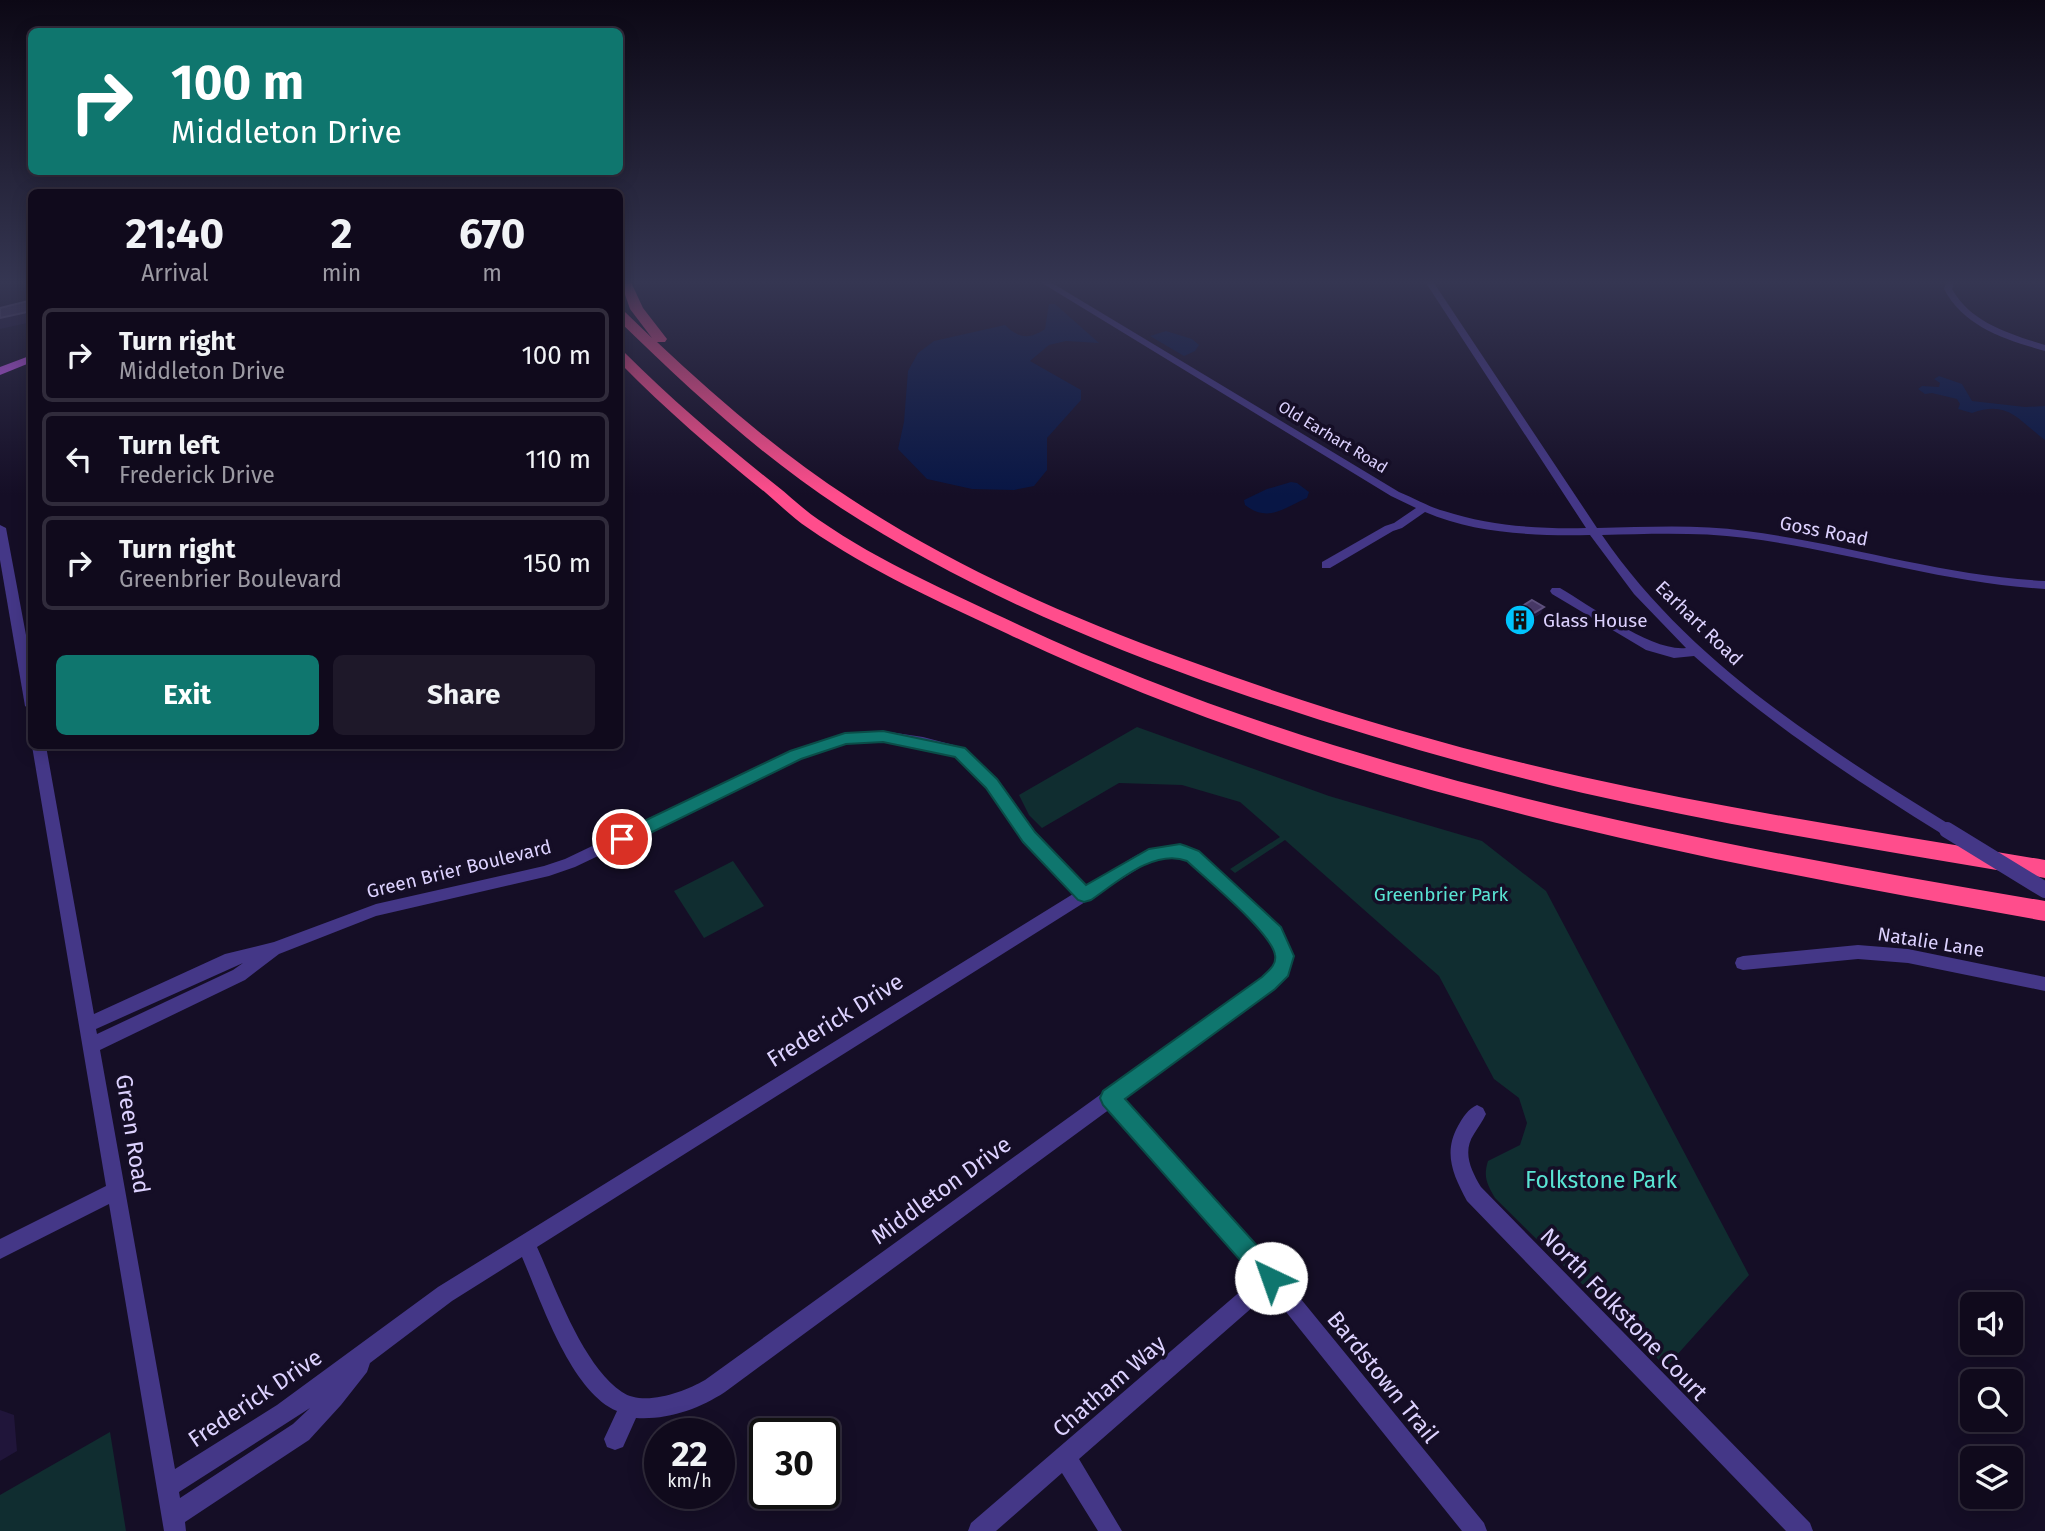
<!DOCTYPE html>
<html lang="en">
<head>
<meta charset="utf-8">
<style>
	:root { --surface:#100a1c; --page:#1e1829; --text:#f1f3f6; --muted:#9c9aa3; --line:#302b3b; --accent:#0f766e }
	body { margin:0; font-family:"Fira Sans",sans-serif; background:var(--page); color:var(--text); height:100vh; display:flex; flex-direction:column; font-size:26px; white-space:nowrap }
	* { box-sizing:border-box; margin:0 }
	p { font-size:23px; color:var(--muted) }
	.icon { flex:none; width:38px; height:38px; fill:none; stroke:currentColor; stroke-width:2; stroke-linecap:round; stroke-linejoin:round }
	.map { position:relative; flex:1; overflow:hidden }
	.panel { position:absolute; left:28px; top:189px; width:595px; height:560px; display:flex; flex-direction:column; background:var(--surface); border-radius:10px; box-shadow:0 4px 18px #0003,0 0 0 2px var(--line) }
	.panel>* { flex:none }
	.hud { position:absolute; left:28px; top:28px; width:595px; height:147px; border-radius:10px; box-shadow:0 4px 18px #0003,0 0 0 2px var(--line); background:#0f766e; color:#fff; overflow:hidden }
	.controls { position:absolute; left:1960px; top:1292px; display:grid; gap:14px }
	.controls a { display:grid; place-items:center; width:63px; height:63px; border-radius:10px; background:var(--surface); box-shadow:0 4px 18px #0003,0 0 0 2px var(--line); font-size:35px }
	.speed { position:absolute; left:644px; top:1418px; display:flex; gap:14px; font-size:35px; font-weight:700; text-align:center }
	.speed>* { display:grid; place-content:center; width:91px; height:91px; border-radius:50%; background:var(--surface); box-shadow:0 4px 18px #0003,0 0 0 2px var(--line); line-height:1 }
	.speed small { font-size:18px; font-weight:400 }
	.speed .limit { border:4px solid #111; border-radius:10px; background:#fff; color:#111 }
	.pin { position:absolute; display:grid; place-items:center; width:60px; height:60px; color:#fff; margin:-30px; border:4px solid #fff; border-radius:50%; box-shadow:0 2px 7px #0007 }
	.me { position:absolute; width:77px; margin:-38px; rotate:318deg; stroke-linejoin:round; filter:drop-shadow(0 0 5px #0008) }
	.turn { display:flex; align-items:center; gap:24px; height:147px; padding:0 28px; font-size:32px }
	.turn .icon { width:91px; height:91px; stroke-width:2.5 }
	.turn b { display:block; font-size:49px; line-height:60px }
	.eta { display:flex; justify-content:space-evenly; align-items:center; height:119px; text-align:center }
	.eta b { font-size:42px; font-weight:700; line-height:49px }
	.cta { display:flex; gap:14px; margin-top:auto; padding:14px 28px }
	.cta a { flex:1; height:80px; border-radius:10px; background:var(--accent); color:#fff; font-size:28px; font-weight:700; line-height:80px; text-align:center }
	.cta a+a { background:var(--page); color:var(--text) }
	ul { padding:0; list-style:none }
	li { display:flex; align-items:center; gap:21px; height:94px; margin:0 14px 10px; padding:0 14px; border:4px solid var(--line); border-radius:10px }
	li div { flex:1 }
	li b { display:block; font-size:26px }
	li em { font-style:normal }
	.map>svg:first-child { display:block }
	.green { fill:#102d30 }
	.water { fill:#081645 }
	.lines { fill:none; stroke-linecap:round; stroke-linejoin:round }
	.minor { fill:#443787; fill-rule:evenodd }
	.major { fill:#d659ff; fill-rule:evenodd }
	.highway { fill:#ff4d8c; fill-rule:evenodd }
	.minor-bridge { stroke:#443787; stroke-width:16 }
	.wall { fill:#352654 }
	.shaded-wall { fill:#20153a }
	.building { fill:#473866; stroke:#5e507e; stroke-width:2 }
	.route { fill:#0f766e; stroke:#0a4d48; stroke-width:2 }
	.labels { text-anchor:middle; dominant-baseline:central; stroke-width:7; stroke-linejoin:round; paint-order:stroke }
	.far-street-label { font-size:16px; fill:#ddd2ff; stroke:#150e26 }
	.street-label { font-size:19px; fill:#ddd2ff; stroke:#150e26 }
	.poi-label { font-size:19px; fill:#ddd2ff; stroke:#150e26; text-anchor:start }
	.park-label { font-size:19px; fill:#59e4d3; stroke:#150e26 }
	.near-street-label { font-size:23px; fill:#ddd2ff; stroke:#150e26 }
	.near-park-label { font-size:23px; fill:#59e4d3; stroke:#150e26 }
</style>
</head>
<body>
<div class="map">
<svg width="2045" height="1531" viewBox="0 0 2045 1531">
	<rect width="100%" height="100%" fill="#150e26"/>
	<!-- green -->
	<g class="green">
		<path d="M 1137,727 L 1329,796 L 1482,841 L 1546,891 L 1749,1275 L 1666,1367 L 1495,1198 C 1487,1184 1483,1177 1488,1161 L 1520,1145 L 1527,1123 L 1519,1098 L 1494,1079 L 1439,976 L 1285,840 L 1235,873 L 1230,869 L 1280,837 L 1240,802 L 1182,785 L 1119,783 L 1042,828 L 1029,815 L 1019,795 Z"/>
		<path d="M 733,861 L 764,906 L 704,938 L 674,891 Z"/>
		<path d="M 110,1432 L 126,1531 L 0,1531 L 0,1495 Z"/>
	</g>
	<!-- water -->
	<g class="water">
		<path d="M 1049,304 L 1055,304 L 1099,343 L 1066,341 L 1049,345 L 1030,361 L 1081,390 L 1081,400 L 1047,438 L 1047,470 L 1034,486 L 1014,490 L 972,489 L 927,479 L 898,449 L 904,422 L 908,371 L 918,353 L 934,341 L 1005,325 C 1018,338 1029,340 1045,329 Z"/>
		<path d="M 1166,331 L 1192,339 L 1199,345 L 1195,351 L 1184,356 L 1150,336 Z"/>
		<path d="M 1939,376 L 1962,384 L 1972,401 L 2025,407 L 2045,406 L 2045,440 C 2017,419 2008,400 1972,413 L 1958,409 L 1960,404 L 1957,399 L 1932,393 L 1925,394 L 1918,389 L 1922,386 L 1939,387 L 1940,383 L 1934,379 Z"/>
		<path d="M 1291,482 L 1297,483 L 1309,492 L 1307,498 C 1284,508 1268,523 1245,505 L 1244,500 L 1267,489 Z"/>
	</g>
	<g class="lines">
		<!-- minor -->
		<g class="minor">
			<path d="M 1037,280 L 1047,280 L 1399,492 C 1414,498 1429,507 1444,511 C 1490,526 1538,529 1586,528 L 1424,280 L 1432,280 L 1597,528 C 1647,527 1697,524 1746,531 C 1847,544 1943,576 2045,581 L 2045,589 C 1943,583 1847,551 1746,538 C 1698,532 1650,534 1602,535 C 1689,662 1823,746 1952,826 L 1954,830 L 1952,834 L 1942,834 C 1855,780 1770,724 1694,656 L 1674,658 L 1646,650 L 1552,594 L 1550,591 L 1552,588 L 1560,588 C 1591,606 1652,652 1686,648 L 1634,594 L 1590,535 C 1536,536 1476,534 1425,512 L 1402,528 L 1393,531 L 1330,568 L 1322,568 L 1322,562 L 1385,526 L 1394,523 L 1416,508 L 1391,496 Z"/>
			<path d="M 1947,280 L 1955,280 L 1952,289 C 1971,323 2010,334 2045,345 L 2045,351 C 2006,340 1964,327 1944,289 Z"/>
			<path d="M 0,525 L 6,528 L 32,667 L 32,711 L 25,706 L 0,560 Z"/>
			<path d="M 883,731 L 923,737 L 965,748 L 997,780 L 1034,833 L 1086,886 L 1137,855 L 1155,848 L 1173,846 L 1198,852 L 1281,927 L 1290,947 L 1292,959 L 1280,981 L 1124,1099 L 1278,1271 L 1484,1523 L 1487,1531 L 1462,1531 L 1270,1292 L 1079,1459 L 1122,1531 L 1098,1531 L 1062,1473 L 996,1531 L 968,1531 L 971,1523 L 1257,1277 L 1110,1109 L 725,1392 C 699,1409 668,1420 636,1418 L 623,1447 L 615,1450 L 607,1447 L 604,1439 L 617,1411 C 571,1392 541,1301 522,1257 L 452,1301 L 370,1363 L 367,1372 L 341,1405 L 309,1440 L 185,1522 L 186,1531 L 164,1531 L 109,1204 L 0,1259 L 0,1239 L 106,1186 L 32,746 L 46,746 L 94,1014 L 225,954 L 274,942 L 376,904 L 544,866 L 565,859 L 791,751 L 845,734 ZM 883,741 L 923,747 L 955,756 L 987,788 L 1024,841 L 1073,894 L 438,1287 L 277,1405 L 175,1469 L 100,1050 L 245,980 L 279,954 L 376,916 L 549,876 L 575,867 L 801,759 L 846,744 ZM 1167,858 L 1188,860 L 1269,937 L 1276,959 L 1274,965 L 1262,978 L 705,1380 C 684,1392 644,1407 622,1392 C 583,1366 556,1289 537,1247 L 1147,863 ZM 243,963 L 233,970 L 97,1034 L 96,1029 ZM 310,1408 L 293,1424 L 180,1498 L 179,1492 Z"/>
			<path d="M 1858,945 L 1908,949 L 2045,977 L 2045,991 L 1908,963 L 1858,959 L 1743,970 L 1737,968 L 1735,963 L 1737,958 L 1743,956 Z"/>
			<path d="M 1477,1105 L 1483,1108 L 1486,1114 C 1483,1121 1478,1127 1474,1134 C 1462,1152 1471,1170 1481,1187 L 1810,1523 L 1813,1531 L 1786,1531 L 1467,1201 C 1453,1175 1443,1153 1458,1126 C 1463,1117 1468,1109 1477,1105 Z"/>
		</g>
		<!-- major -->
		<path class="major" d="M 32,355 L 32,362 L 0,375 L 0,367 Z"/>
		<!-- highway -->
		<g class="highway">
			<path d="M 620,280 L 630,280 L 643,308 L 667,339 L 665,342 L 657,342 C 718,399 781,454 851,499 C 954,567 1069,617 1184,659 C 1314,707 1448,747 1583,777 C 1736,811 1891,834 2045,860 L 2045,878 C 1891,852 1736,828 1583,793 C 1464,765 1346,730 1230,690 C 1095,643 961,586 841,508 C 760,455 689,389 620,322 L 620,311 L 625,312 L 652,338 L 630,309 Z"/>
			<path d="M 620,352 L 625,353 C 673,401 724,444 777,486 C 791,497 804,510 819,520 C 881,563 952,593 1019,625 C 1343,776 1695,842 2045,901 L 2045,921 C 1691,859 1335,790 1008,634 C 940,602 870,571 808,528 C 793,518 780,505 766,493 C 715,452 666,410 620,363 Z"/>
		</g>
		<!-- minor-bridge -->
		<path class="minor-bridge" d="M 1947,830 L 2045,890"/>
	</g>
	<!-- wall -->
	<path class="wall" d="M 1541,613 L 1516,629 L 1505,622 L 1508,615 Z"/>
	<!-- shaded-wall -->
	<g class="shaded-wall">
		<path d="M 32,311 L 32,322 L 0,329 L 0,318 Z"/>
		<path d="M 1544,607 L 1541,613 L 1516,629 L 1519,622 Z"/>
		<path d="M 0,1410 L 14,1415 L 17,1451 L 0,1461 Z"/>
	</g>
	<!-- building -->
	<g class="building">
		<path d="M 32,300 L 32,311 L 0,318 L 0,308 Z"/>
		<path d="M 1532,600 L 1544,607 L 1519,622 L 1508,615 Z"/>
	</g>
	<!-- sky -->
	<linearGradient id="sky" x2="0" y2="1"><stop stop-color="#0c0815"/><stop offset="0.57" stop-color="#353652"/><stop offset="1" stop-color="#353652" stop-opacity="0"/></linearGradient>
	<rect width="2045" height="495" fill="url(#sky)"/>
	<!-- route -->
	<path class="route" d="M 883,731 L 965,748 L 997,779 L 1035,832 L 1086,885 L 1149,849 L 1180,844 L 1186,846 L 1199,851 L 1281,927 L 1294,956 L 1288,976 L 1275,989 L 1125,1099 L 1279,1270 L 1282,1278 L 1279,1286 L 1271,1289 L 1263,1286 L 1103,1105 L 1100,1098 L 1103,1091 L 1262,977 C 1268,971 1277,965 1275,955 C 1272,933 1206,879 1187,861 C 1154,848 1116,883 1091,900 L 1084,902 L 1078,900 L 1023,842 L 986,788 L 955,757 L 883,742 L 846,744 L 801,759 L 628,844 L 617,844 L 614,839 L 617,834 L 790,751 L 845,733 Z"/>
	<!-- icons -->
	<defs>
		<g id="building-disc" transform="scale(1.575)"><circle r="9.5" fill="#00c4fd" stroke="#150e26"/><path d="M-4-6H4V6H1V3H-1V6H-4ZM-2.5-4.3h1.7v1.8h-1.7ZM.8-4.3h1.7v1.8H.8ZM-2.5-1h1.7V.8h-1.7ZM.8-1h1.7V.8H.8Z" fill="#111"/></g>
	</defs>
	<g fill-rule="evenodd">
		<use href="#building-disc" x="1520" y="620"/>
	</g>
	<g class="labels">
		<!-- far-street labels -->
		<g class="far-street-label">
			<text transform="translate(1333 437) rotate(31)">Old Earhart Road</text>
		</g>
		<!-- street labels -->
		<g class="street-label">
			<text transform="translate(1824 531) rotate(11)">Goss Road</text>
			<text transform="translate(1699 623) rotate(44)">Earhart Road</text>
			<text transform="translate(459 869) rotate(-14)">Green Brier Boulevard</text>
			<text transform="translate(1931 942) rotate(9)">Natalie Lane</text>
		</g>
		<!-- poi labels -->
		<g class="poi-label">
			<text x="1543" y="620">Glass House</text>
		</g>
		<!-- park labels -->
		<g class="park-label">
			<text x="1441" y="894">Greenbrier Park</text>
		</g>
		<!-- near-street labels -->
		<g class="near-street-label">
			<text transform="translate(835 1020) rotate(-32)">Frederick Drive</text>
			<text transform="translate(133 1134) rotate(81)">Green Road</text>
			<text transform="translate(941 1190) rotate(-36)">Middleton Drive</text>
			<text transform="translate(1624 1314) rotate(46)">North Folkstone Court</text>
			<text transform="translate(1383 1377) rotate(51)">Bardstown Trail</text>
			<text transform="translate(1109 1386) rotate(-41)">Chatham Way</text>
			<text transform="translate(255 1398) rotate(-34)">Frederick Drive</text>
		</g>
		<!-- near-park labels -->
		<g class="near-park-label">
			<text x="1601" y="1180">Folkstone Park</text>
		</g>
	</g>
</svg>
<div class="controls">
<a><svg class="icon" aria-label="sound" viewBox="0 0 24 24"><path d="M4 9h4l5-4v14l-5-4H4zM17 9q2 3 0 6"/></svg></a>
<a><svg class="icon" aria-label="search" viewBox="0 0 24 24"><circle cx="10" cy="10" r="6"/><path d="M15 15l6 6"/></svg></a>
<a><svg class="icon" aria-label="layers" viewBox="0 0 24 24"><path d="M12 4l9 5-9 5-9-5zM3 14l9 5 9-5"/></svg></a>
</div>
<div class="speed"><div>22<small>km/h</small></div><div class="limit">30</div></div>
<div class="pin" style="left:622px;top:839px;background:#d93025"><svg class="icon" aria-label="arrive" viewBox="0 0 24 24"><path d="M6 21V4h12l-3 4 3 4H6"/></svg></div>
<svg class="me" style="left:1271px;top:1278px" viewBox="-20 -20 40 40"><circle r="19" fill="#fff"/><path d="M0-13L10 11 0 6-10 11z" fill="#0f766e"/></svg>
<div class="hud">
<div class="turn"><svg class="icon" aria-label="right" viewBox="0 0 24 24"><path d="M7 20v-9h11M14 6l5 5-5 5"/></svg><div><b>100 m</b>Middleton Drive</div></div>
</div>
<section class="panel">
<div class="eta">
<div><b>21:40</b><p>Arrival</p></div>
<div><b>2</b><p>min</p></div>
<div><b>670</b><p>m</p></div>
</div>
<ul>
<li><svg class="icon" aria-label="right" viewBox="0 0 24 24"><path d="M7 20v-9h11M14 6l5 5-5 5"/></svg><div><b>Turn right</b><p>Middleton Drive</p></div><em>100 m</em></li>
<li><svg class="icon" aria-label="left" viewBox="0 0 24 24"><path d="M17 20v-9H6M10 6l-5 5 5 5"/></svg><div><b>Turn left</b><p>Frederick Drive</p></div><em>110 m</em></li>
<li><svg class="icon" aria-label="right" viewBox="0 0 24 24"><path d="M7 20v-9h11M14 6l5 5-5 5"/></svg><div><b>Turn right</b><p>Greenbrier Boulevard</p></div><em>150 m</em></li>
</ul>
<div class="cta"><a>Exit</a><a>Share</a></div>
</section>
</div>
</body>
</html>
